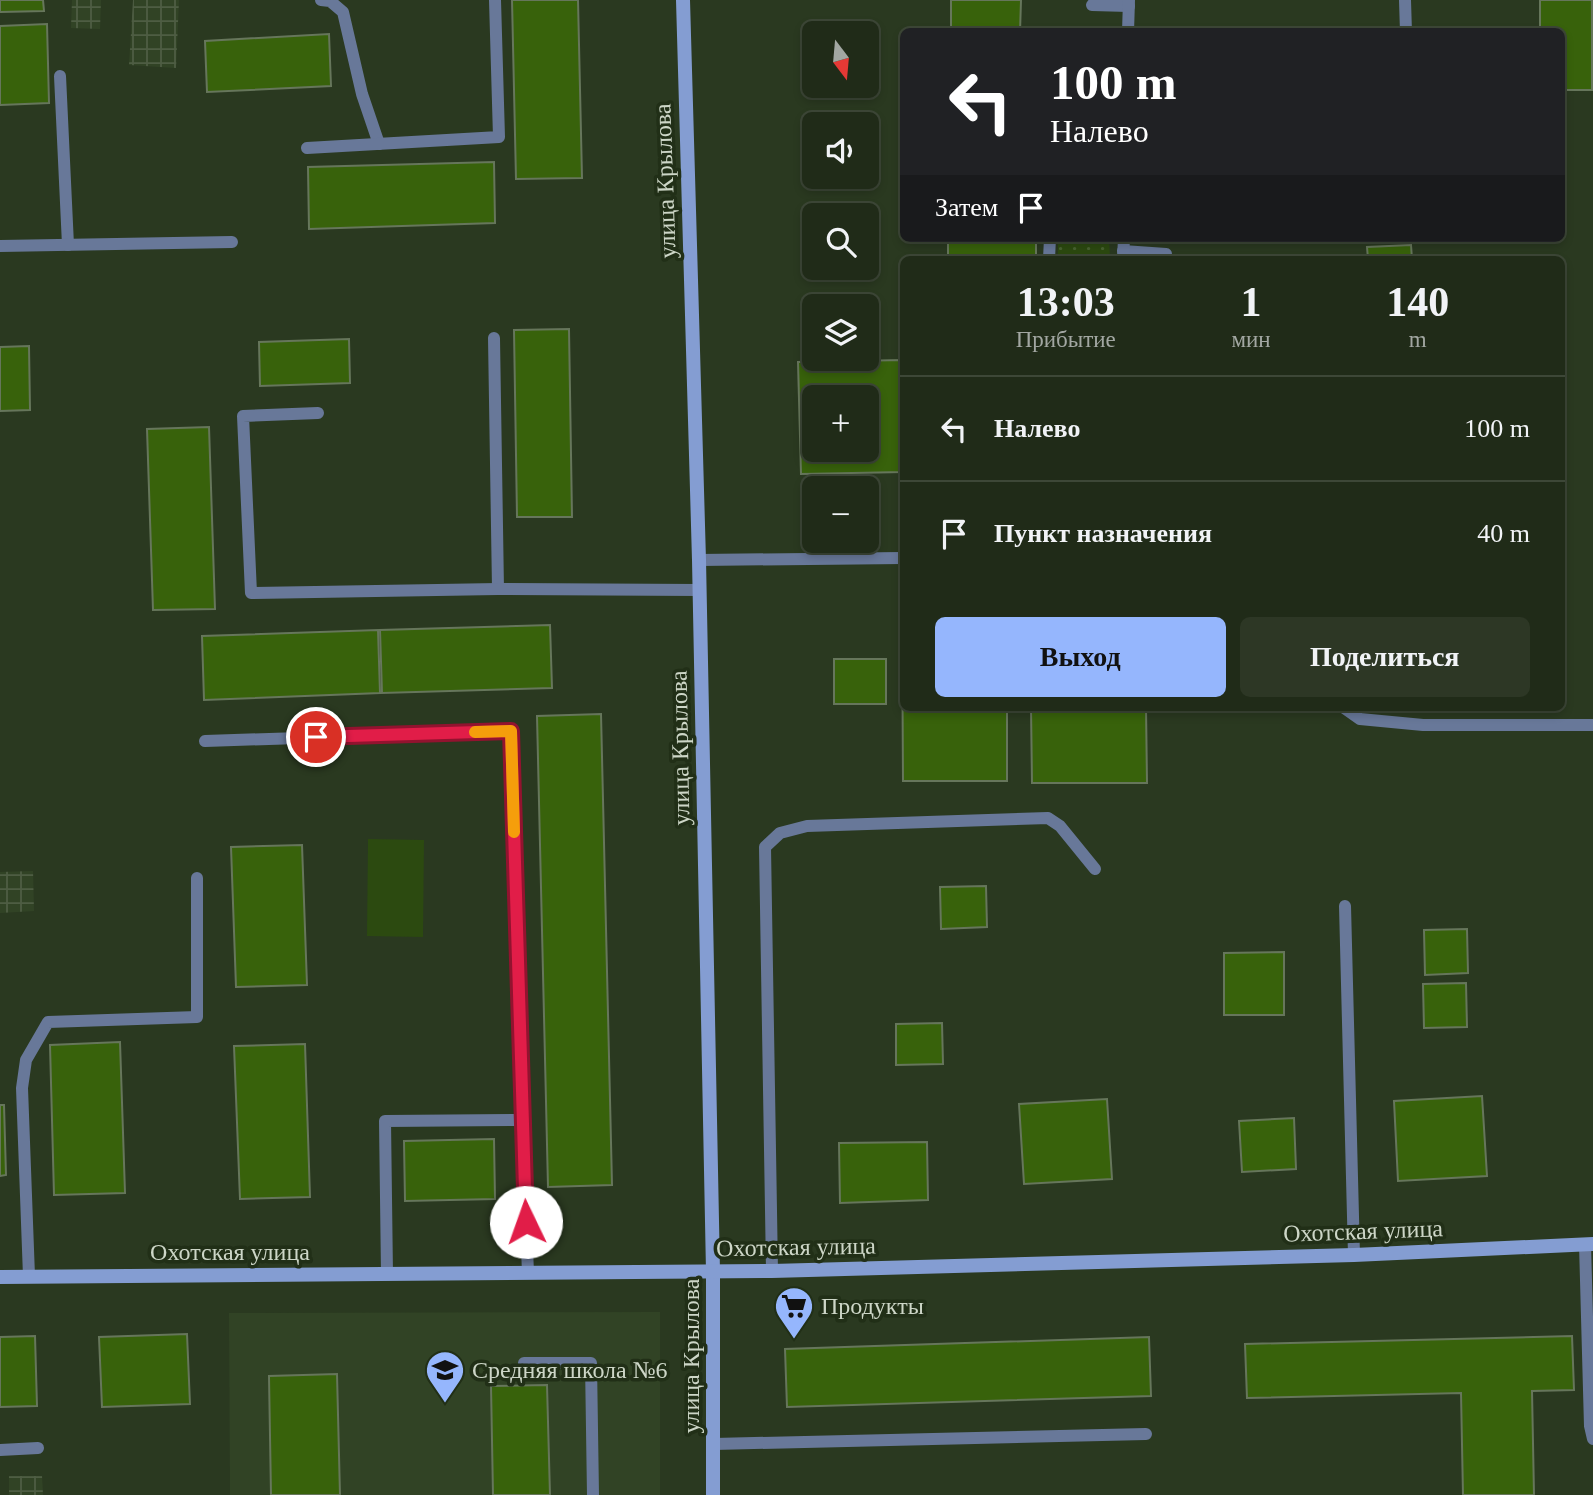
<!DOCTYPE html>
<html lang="ru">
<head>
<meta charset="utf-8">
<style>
	:root { --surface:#202b18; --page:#2d3725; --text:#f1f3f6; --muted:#a2a7a2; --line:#3d4737; --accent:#95b6fd }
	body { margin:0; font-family:"Times New Roman",serif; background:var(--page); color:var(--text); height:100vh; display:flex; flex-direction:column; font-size:26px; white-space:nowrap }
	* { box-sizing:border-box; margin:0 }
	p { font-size:23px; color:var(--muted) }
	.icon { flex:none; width:38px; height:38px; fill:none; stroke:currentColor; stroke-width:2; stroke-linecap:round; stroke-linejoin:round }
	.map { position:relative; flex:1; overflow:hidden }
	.drawer { position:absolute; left:900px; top:256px; width:665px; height:455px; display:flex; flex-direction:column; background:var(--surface); border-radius:10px; box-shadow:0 4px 10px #0003,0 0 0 2px var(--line) }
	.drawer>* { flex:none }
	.banner { position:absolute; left:900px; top:28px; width:665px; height:214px; border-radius:10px; box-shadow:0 4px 10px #0003,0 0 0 2px var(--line); background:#202124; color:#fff; overflow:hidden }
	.needle { width:46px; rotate:164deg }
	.tools { position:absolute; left:802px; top:21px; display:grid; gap:14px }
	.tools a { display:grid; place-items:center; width:77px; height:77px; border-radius:10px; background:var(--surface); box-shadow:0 4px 10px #0003,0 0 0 2px var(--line); font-size:35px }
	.pin { position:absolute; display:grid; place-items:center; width:60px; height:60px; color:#fff; margin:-30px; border:4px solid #fff; border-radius:50%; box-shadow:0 2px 7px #0007 }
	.me { position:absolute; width:77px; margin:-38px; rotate:357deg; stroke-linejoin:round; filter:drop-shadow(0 0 5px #0008) }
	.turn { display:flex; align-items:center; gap:24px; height:147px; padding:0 35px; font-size:32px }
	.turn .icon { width:91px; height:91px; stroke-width:2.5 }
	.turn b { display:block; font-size:49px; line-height:60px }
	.then { display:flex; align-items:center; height:66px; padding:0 35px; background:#0003; gap:14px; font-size:26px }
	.eta { display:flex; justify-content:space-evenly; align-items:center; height:119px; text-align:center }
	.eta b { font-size:42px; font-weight:800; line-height:49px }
	.primary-button { display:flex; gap:14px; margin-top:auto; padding:14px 35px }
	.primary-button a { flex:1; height:80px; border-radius:10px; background:var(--accent); color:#111; font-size:28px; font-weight:800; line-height:80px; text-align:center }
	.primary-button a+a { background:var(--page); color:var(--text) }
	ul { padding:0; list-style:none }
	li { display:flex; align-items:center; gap:21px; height:105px; padding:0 35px; border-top:2px solid var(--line) }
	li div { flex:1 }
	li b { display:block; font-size:26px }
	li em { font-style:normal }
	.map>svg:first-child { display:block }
	.built { fill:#314325 }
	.industrial { fill:url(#industrial-grid) }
	.grass { fill:url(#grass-dots) }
	.pitch { fill:#2c4a10 }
	.building { fill:#38620b; stroke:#66765b; stroke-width:2; fill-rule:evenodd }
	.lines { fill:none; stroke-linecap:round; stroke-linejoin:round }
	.lane { stroke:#687899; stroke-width:12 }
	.secondary { stroke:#849dd2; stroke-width:14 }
	.route-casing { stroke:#92132f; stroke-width:18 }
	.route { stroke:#e11d48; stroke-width:12 }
	.slow { stroke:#f59e0b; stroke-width:12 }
	.labels { text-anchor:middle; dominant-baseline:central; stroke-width:7; stroke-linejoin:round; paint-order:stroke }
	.street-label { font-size:24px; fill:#cdd6c7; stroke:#212f17 }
	.poi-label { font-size:24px; fill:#cdd6c7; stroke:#212f17; text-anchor:start }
</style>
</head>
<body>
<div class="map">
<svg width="1593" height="1495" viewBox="0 0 1593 1495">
	<defs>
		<pattern id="industrial-grid" width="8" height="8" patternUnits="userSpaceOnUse" patternTransform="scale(1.75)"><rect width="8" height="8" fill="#314325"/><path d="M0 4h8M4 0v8" fill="none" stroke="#4e5d43"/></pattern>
		<pattern id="grass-dots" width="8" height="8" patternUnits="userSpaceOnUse" patternTransform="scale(1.75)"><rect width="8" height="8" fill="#2c4a10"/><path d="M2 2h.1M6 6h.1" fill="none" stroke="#496331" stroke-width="1.8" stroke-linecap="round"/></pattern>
	</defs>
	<rect width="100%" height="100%" fill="#2a3920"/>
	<!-- built -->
	<path class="built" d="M 660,1312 L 660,1495 L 230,1495 L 229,1313 Z"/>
	<!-- industrial -->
	<g class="industrial">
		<path d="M 72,0 L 101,0 L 100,29 L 71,28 Z"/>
		<path d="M 133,0 L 179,0 L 176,68 L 129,65 Z"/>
		<path d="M 33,871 L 34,911 L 0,913 L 0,872 Z"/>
		<path d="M 9,1476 L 42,1476 L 43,1495 L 9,1495 Z"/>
	</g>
	<!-- grass -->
	<path class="grass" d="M 1058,238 L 1109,238 L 1110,259 L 1058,259 Z"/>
	<!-- pitch -->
	<path class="pitch" d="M 368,839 L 424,840 L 423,937 L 367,936 Z"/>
	<!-- building -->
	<g class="building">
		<path d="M 0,0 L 43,0 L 44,11 L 0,12 Z"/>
		<path d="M 512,0 L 578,0 L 582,178 L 516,179 Z"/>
		<path d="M 951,0 L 1021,0 L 1020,32 L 951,32 Z"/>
		<path d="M 1540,0 L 1592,0 L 1592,90 L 1561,90 L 1561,32 L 1540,32 Z"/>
		<path d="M 47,24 L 49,103 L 0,105 L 0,26 Z"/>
		<path d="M 329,34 L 331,86 L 207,92 L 205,41 Z"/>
		<path d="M 494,162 L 495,223 L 309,229 L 308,167 Z"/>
		<rect x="948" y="238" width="88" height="21"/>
		<path d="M 1411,245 L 1412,259 L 1368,259 L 1367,247 Z"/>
		<path d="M 569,329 L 572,517 L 517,517 L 514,330 Z"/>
		<path d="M 349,339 L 350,383 L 260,386 L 259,342 Z"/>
		<path d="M 29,346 L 30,410 L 0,411 L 0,347 Z"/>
		<path d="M 903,360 L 903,472 L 801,474 L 798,362 ZM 814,397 L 866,397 L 866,450 L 814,450 Z"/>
		<path d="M 209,427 L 215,609 L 153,610 L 147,429 Z"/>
		<path d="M 902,608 L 903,707 L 1007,707 L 1007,781 L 903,781 Z"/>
		<path d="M 550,625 L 552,688 L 382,693 L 380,630 Z"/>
		<path d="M 378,630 L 380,693 L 204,700 L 202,636 Z"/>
		<rect x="834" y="659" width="52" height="45"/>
		<path d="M 1031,707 L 1146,707 L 1147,783 L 1032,783 Z"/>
		<path d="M 601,714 L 612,1185 L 548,1187 L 537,716 Z"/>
		<path d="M 302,845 L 307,985 L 236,987 L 231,847 Z"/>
		<path d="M 986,886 L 987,927 L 941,929 L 940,887 Z"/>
		<path d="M 1467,929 L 1468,973 L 1425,975 L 1424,930 Z"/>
		<path d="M 1284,952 L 1284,1015 L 1224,1015 L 1224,953 Z"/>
		<path d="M 1466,983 L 1467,1027 L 1424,1028 L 1423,984 Z"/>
		<path d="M 942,1023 L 943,1064 L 896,1065 L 896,1024 Z"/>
		<path d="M 120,1042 L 125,1193 L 54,1195 L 50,1045 Z"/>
		<path d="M 305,1044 L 310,1197 L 240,1199 L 234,1046 Z"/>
		<path d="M 1482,1096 L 1487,1176 L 1398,1181 L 1394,1101 Z"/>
		<path d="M 1107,1099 L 1112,1179 L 1024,1184 L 1019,1104 Z"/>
		<path d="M 0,1105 L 4,1105 L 6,1175 L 0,1176 Z"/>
		<path d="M 1294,1118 L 1296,1169 L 1242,1172 L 1239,1121 Z"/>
		<path d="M 494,1139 L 495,1199 L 405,1201 L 404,1141 Z"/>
		<path d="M 927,1142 L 928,1200 L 840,1203 L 839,1143 Z"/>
		<path d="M 187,1334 L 190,1404 L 102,1407 L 99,1337 Z"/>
		<path d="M 35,1336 L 37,1406 L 0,1407 L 0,1337 Z"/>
		<path d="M 1572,1336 L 1574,1390 L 1532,1391 L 1534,1495 L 1463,1495 L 1461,1393 L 1247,1398 L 1245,1344 Z"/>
		<path d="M 1149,1337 L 1151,1396 L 787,1407 L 785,1349 Z"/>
		<path d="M 337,1374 L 340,1495 L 271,1495 L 269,1376 Z"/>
		<path d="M 547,1385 L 550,1495 L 493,1495 L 491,1386 Z"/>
	</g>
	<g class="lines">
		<!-- lane -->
		<g class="lane">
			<path d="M 321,0 L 330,1 L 343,12 L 362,94 L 379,144"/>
			<path d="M 1405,0 L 1406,32"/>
			<path d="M 1092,5 L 1129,6"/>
			<path d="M 1128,32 L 1129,0"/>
			<path d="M 60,76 L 68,245"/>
			<path d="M 307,148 L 499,137 L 495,0"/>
			<path d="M 0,246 L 232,242"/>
			<path d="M 1123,251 L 1166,254"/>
			<path d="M 1049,259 L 1050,238"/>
			<path d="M 1123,259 L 1124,238"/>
			<path d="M 494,338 L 498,589"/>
			<path d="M 318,413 L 243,416 L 251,593 L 498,589 L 700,590"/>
			<path d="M 699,560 L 903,558"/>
			<path d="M 1343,707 L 1360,719 L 1423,725 L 1593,725"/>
			<path d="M 205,741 L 511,731 L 522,1120 L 528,1273"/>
			<path d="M 1345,906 L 1354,1255"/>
			<path d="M 1585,1244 L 1590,1426 L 1593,1439"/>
			<path d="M 772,1271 L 765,847 L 780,833 L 807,826 L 1048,818 L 1060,826 L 1095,869"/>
			<path d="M 387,1274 L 385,1121 L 522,1120"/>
			<path d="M 29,1276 L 22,1088 L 26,1060 L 48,1022 L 197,1017 L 197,878"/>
			<path d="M 524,1363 L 591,1363 L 593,1495"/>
			<path d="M 714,1444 L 1146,1434"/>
			<path d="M 0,1450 L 38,1448"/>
		</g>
		<!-- secondary -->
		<g class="secondary">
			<path d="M 683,0 L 699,560 L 713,1272 L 713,1495"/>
			<path d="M 0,1277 L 772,1271 L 1354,1255 L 1593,1244"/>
		</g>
	</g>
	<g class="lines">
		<!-- route casing -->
		<g class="route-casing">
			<path id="route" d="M 316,737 L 511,731 L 526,1222"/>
		</g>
		<!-- route -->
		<use href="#route" class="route"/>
		<!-- slow -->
		<path class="slow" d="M 475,732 L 511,731 L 514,832"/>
	</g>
	<!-- icons -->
	<defs>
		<g id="supermarket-pin" transform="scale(2.0125)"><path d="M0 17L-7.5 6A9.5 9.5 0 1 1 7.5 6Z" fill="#95b6fd" stroke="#212f17"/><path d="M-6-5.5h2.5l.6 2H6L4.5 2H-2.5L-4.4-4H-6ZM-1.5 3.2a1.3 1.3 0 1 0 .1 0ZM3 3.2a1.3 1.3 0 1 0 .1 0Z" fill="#111"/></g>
		<g id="school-pin" transform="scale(2.0125)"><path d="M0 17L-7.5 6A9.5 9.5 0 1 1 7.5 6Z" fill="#95b6fd" stroke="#212f17"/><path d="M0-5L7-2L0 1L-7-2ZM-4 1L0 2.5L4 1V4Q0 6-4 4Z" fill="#111"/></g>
	</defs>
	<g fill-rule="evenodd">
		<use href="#supermarket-pin" x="794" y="1306"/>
		<use href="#school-pin" x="445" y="1370"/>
	</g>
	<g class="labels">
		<!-- street labels -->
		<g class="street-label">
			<text transform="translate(665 181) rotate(-92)">улица Крылова</text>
			<text transform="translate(680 748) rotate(-91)">улица Крылова</text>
			<text transform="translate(1363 1231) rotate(-2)">Охотская улица</text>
			<text transform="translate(796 1247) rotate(-1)">Охотская улица</text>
			<text x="230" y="1252">Охотская улица</text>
			<text transform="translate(691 1356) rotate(-90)">улица Крылова</text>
		</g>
		<!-- poi labels -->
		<g class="poi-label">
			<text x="821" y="1306">Продукты</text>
			<text x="472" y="1370">Средняя школа №6</text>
		</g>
	</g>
</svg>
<div class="tools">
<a><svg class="needle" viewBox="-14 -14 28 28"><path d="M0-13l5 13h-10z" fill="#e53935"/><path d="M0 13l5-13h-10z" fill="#a2a7a2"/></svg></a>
<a><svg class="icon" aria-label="sound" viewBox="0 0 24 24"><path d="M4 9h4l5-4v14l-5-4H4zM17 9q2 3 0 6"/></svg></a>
<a><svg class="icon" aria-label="search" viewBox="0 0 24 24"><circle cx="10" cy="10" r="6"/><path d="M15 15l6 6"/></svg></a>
<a><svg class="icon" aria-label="layers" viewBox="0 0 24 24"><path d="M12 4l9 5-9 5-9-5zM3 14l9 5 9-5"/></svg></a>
<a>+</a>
<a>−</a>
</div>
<div class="pin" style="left:316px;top:737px;background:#d93025"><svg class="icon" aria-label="arrive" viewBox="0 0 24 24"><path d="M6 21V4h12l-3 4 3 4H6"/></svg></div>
<svg class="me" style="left:526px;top:1222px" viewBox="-20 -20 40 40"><circle r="19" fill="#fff"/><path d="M0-13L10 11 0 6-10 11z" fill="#e11d48"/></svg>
<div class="banner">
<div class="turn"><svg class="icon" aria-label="left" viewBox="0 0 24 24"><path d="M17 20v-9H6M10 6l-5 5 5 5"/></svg><div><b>100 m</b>Налево</div></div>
<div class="then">Затем<svg class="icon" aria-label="arrive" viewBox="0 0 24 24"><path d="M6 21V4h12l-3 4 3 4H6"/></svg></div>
</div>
<section class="drawer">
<div class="eta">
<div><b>13:03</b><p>Прибытие</p></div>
<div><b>1</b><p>мин</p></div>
<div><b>140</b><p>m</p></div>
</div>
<ul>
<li><svg class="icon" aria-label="left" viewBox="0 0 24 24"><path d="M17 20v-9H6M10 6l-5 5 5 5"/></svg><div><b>Налево</b></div><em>100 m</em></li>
<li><svg class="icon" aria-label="arrive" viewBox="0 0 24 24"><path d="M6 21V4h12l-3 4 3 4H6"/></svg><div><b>Пункт назначения</b></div><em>40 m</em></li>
</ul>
<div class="primary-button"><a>Выход</a><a>Поделиться</a></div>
</section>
</div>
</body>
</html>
